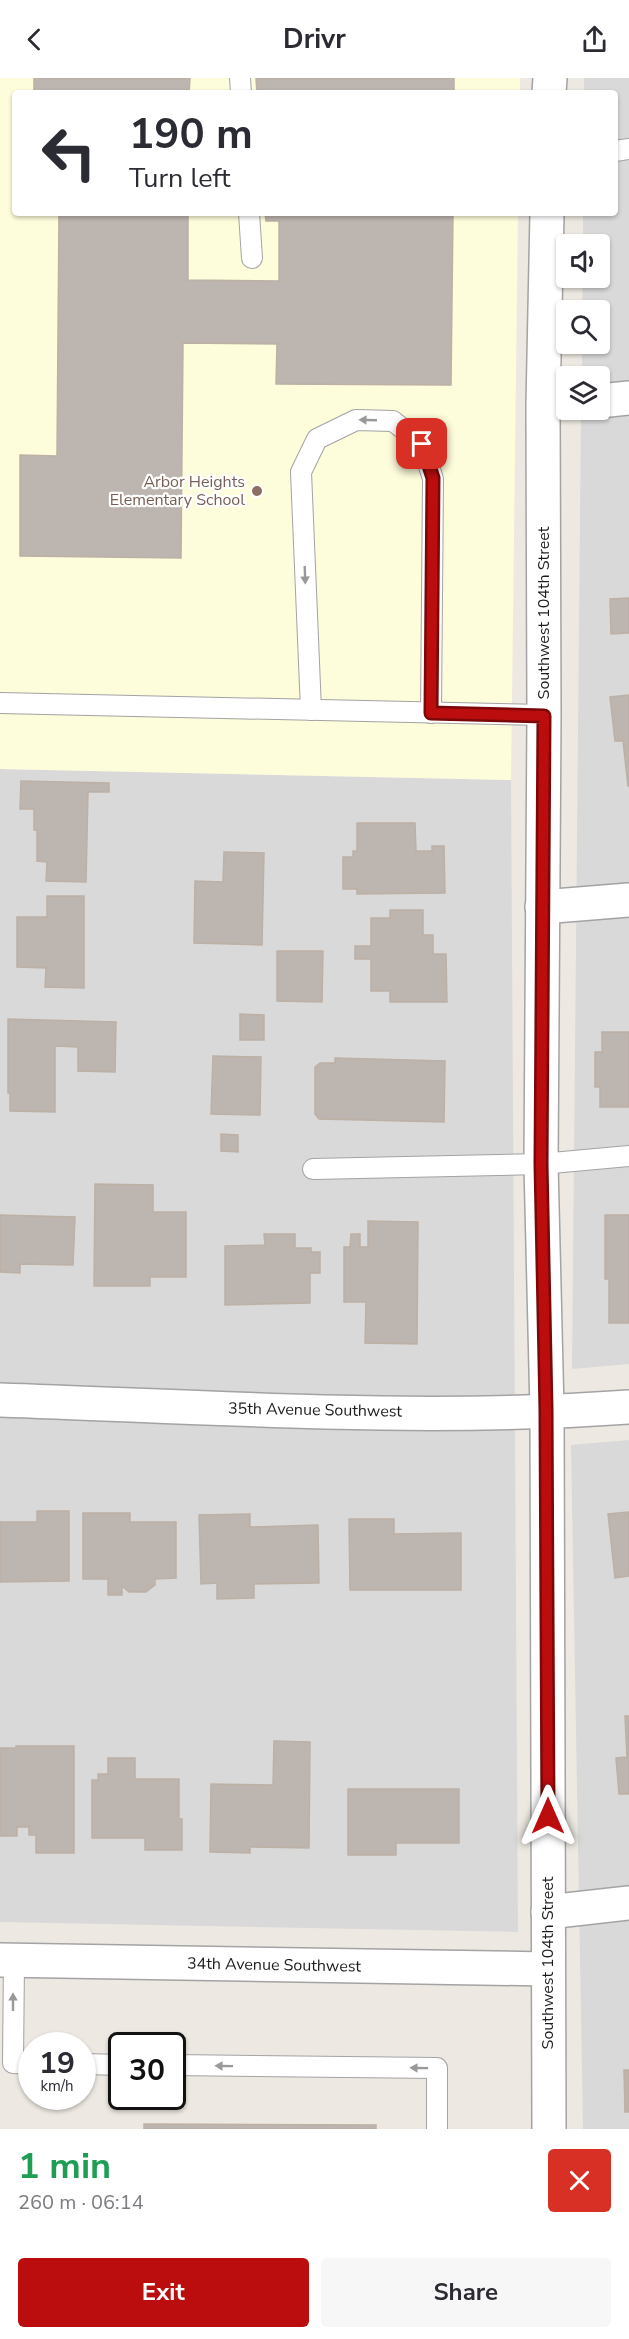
<!DOCTYPE html>
<html lang="en">
<head>
<meta charset="utf-8">
<style>
	:root { --surface:#fff; --page:#f7f7f7; --text:#2b2b33; --muted:#7c7c81; --accent:#bb0c0e }
	body { margin:0; font-family:"Nunito Sans",sans-serif; background:var(--page); color:var(--text); height:100vh; display:flex; flex-direction:column; font-size:22px; white-space:nowrap }
	* { box-sizing:border-box; margin:0 }
	p { font-size:20px; color:var(--muted) }
	.icon { flex:none; width:33px; height:33px; fill:none; stroke:currentColor; stroke-width:2; stroke-linecap:round; stroke-linejoin:round }
	.map { position:relative; height:2051px; overflow:hidden }
	.panel { display:flex; flex-direction:column; background:var(--surface); flex:1 }
	.panel>* { flex:none }
	.banner { position:absolute; left:12px; top:12px; width:606px; height:126px; border-radius:6px; box-shadow:0 2px 4px #0004; background:#fff; color:var(--text); overflow:hidden }
	.fabs { position:absolute; left:556px; top:156px; display:grid; gap:12px }
	.fabs a { display:grid; place-items:center; width:54px; height:54px; border-radius:6px; background:var(--surface); box-shadow:0 2px 4px #0004; font-size:30px }
	.speed { position:absolute; left:18px; top:1954px; display:flex; gap:12px; font-size:30px; font-weight:700; text-align:center }
	.speed>* { display:grid; place-content:center; width:78px; height:78px; border-radius:50%; background:var(--surface); box-shadow:0 2px 4px #0004; line-height:1 }
	.speed small { font-size:15px; font-weight:400 }
	.speed .limit { border:3px solid #111; border-radius:9px; background:#fff; color:#111 }
	.pin { position:absolute; display:grid; place-items:center; width:51px; height:51px; color:#fff; margin:-26px; border-radius:12px; box-shadow:0 3px 9px #0006 }
	.me { position:absolute; width:66px; margin:-33px; rotate:0deg; stroke-linejoin:round; filter:drop-shadow(0 0 4px #0008) }
	.turn { display:flex; align-items:center; gap:21px; height:126px; padding:0 18px; font-size:27px }
	.turn .icon { width:78px; height:78px; stroke-width:2.5 }
	.turn b { display:block; font-size:42px; line-height:51px }
	.round { display:grid; place-items:center; flex:none; width:63px; height:63px; border-radius:6px; background:var(--page) }
	.headline { display:flex; align-items:center; justify-content:space-between; height:102px; padding:0 18px }
	h1 { font-size:36px; font-weight:700; line-height:45px; color:#1e9e55 }
	.action { display:flex; gap:12px; margin-top:auto; padding:12px 18px }
	.action a { flex:1; height:69px; border-radius:6px; background:var(--accent); color:#fff; font-size:24px; font-weight:700; line-height:69px; text-align:center }
	.action a+a { background:var(--page); color:var(--text) }
	header { display:flex; justify-content:space-between; align-items:center; height:78px; padding:0 18px; background:var(--surface); font-size:27px; font-weight:700 }
	.map>svg:first-child { display:block }
	.residential { fill:#dad9d9 }
	.education { fill:#fdfcdb }
	.building { fill:#bdb5af; stroke:#bdb0a5; stroke-width:1.5 }
	.lines { fill:none; stroke-linecap:round; stroke-linejoin:round }
	.service-casing { stroke:#a3a3a3; stroke-width:22 }
	.minor-casing { stroke:#a3a3a3; stroke-width:36 }
	.tertiary-casing { stroke:#a3a3a3; stroke-width:36 }
	.service { stroke:#fff; stroke-width:20 }
	.minor { stroke:#fff; stroke-width:33 }
	.tertiary { stroke:#fff; stroke-width:33 }
	.oneway { fill:#999 }
	.route-casing { stroke:#7a0809; stroke-width:15 }
	.route { stroke:#bb0c0e; stroke-width:10 }
	.education-dot { fill:#8d6e63; stroke:#fff; stroke-width:2 }
	.labels { text-anchor:middle; dominant-baseline:central; stroke-width:4.5; stroke-linejoin:round; paint-order:stroke }
	.education-label { font-size:16px; fill:#785e54; stroke:#fff; text-anchor:end }
	.street-label { font-size:16px; fill:#1c1c1c; stroke:#fff }
</style>
</head>
<body>
<header><svg class="icon" aria-label="back" viewBox="0 0 24 24"><path d="M15 5l-7 7 7 7"/></svg>Drivr<svg class="icon" aria-label="share" viewBox="0 0 24 24"><path d="M12 15V3M7 8l5-5 5 5M5 13v7h14v-7"/></svg></header>
<div class="map">
<svg width="629" height="2051" viewBox="0 0 629 2051">
	<rect width="100%" height="100%" fill="#ede9e2"/>
	<!-- residential -->
	<g class="residential">
		<path d="M 584,0 L 629,0 L 629,1286 L 572,1291 L 581,332 L 600,332 L 600,298 L 582,298 L 582,266 L 600,266 L 600,232 L 582,232 L 583,200 L 600,200 L 600,166 L 583,166 L 583,135 L 615,135 L 615,15 L 584,15 Z"/>
		<path d="M 0,691 L 511,702 L 518,1854 L 0,1844 Z"/>
		<path d="M 629,1362 L 629,2051 L 583,2051 L 571,1367 Z"/>
	</g>
	<!-- education -->
	<path class="education" d="M 0,0 L 520,0 L 520,15 L 15,15 L 15,135 L 518,135 L 511,702 L 0,691 Z"/>
	<!-- building -->
	<g class="building">
		<path d="M 34,0 L 190,0 L 189,15 L 34,15 Z"/>
		<path d="M 256,0 L 454,0 L 454,15 L 257,15 Z"/>
		<path d="M 59,135 L 188,135 L 188,202 L 279,203 L 279,143 L 266,143 L 265,135 L 453,135 L 451,307 L 276,306 L 277,266 L 183,265 L 181,480 L 20,478 L 20,377 L 57,378 Z"/>
		<path d="M 629,520 L 629,555 L 611,556 L 610,521 Z"/>
		<path d="M 629,617 L 629,708 L 628,708 L 623,663 L 615,663 L 610,619 Z"/>
		<path d="M 21,703 L 109,705 L 109,714 L 88,714 L 86,804 L 46,803 L 47,784 L 37,783 L 37,752 L 34,752 L 34,731 L 20,731 Z"/>
		<path d="M 357,745 L 415,745 L 416,773 L 432,773 L 432,768 L 444,768 L 445,815 L 357,816 L 357,811 L 343,811 L 343,779 L 353,779 L 353,773 L 357,773 Z"/>
		<path d="M 224,774 L 264,775 L 262,867 L 194,865 L 195,803 L 223,804 Z"/>
		<path d="M 47,818 L 84,818 L 84,910 L 45,909 L 46,890 L 17,889 L 17,839 L 47,839 Z"/>
		<path d="M 390,832 L 423,832 L 423,857 L 433,857 L 433,876 L 446,876 L 447,924 L 390,924 L 390,913 L 371,913 L 371,881 L 355,881 L 355,868 L 371,868 L 371,840 L 390,840 Z"/>
		<path d="M 277,873 L 323,873 L 322,924 L 277,923 Z"/>
		<path d="M 240,936 L 264,937 L 264,962 L 240,962 Z"/>
		<path d="M 8,941 L 116,944 L 115,994 L 78,993 L 78,969 L 55,968 L 55,1034 L 10,1033 L 10,1015 L 8,1015 Z"/>
		<path d="M 602,954 L 629,954 L 629,1029 L 600,1029 L 600,1009 L 595,1009 L 595,974 L 602,974 Z"/>
		<path d="M 213,978 L 261,979 L 260,1037 L 211,1036 Z"/>
		<path d="M 335,980 L 445,983 L 444,1044 L 319,1041 L 315,1036 L 315,989 L 320,985 L 335,985 Z"/>
		<path d="M 221,1056 L 238,1057 L 238,1074 L 221,1073 Z"/>
		<path d="M 95,1106 L 153,1107 L 153,1134 L 186,1134 L 186,1199 L 150,1199 L 150,1208 L 94,1208 Z"/>
		<path d="M 0,1137 L 75,1139 L 73,1187 L 20,1186 L 20,1195 L 0,1194 Z"/>
		<path d="M 605,1137 L 629,1137 L 629,1245 L 609,1245 L 609,1201 L 605,1201 Z"/>
		<path d="M 368,1143 L 418,1144 L 417,1266 L 365,1265 L 366,1224 L 344,1224 L 344,1169 L 350,1169 L 351,1156 L 360,1156 L 360,1169 L 368,1169 Z"/>
		<path d="M 264,1156 L 295,1156 L 295,1170 L 311,1170 L 311,1174 L 320,1174 L 320,1195 L 310,1195 L 310,1225 L 225,1227 L 225,1168 L 265,1167 Z"/>
		<path d="M 37,1433 L 69,1433 L 69,1503 L 0,1504 L 0,1444 L 37,1444 Z"/>
		<path d="M 629,1434 L 629,1498 L 615,1500 L 608,1436 Z"/>
		<path d="M 83,1435 L 130,1435 L 130,1444 L 176,1444 L 176,1500 L 155,1501 L 155,1507 L 146,1514 L 129,1514 L 122,1508 L 122,1517 L 108,1517 L 108,1501 L 83,1501 Z"/>
		<path d="M 250,1436 L 250,1449 L 318,1447 L 319,1505 L 254,1506 L 254,1520 L 217,1521 L 217,1505 L 201,1506 L 199,1437 Z"/>
		<path d="M 349,1441 L 394,1441 L 394,1456 L 461,1455 L 461,1512 L 350,1512 Z"/>
		<path d="M 625,1638 L 629,1638 L 629,1716 L 619,1716 L 616,1680 L 627,1679 Z"/>
		<path d="M 274,1663 L 310,1664 L 309,1770 L 250,1769 L 250,1775 L 210,1774 L 211,1706 L 273,1707 Z"/>
		<path d="M 16,1668 L 74,1668 L 74,1775 L 36,1775 L 36,1757 L 29,1757 L 29,1749 L 17,1749 L 17,1758 L 0,1758 L 0,1670 L 16,1670 Z"/>
		<path d="M 108,1680 L 135,1680 L 135,1701 L 179,1701 L 179,1741 L 182,1741 L 182,1772 L 145,1772 L 145,1760 L 92,1760 L 92,1702 L 98,1702 L 98,1696 L 108,1696 Z"/>
		<path d="M 348,1711 L 459,1711 L 459,1765 L 396,1765 L 396,1777 L 348,1777 Z"/>
		<path d="M 624,1992 L 629,1992 L 629,2034 L 625,2034 Z"/>
		<path d="M 144,2046 L 376,2047 L 376,2051 L 144,2051 Z"/>
	</g>
	<g class="lines">
		<!-- service casing -->
		<g class="service-casing">
			<g id="service">
				<path d="M 240,0 L 241,15"/>
				<path d="M 615,73 L 629,71"/>
				<path d="M 249,135 L 252,180"/>
				<path d="M 0,625 L 544,637"/>
				<path d="M 311,632 L 301,394 L 317,361 L 356,342 L 393,343 L 422,366 L 433,401 L 431,635"/>
				<path d="M 313,1091 L 541,1086 L 629,1078"/>
				<path d="M 14,1882 L 13,1985 L 32,1986"/>
				<path d="M 82,1986 L 122,1987"/>
				<path d="M 172,1987 L 437,1990 L 437,2051"/>
			</g>
		</g>
		<!-- minor casing -->
		<g class="minor-casing">
			<g id="minor">
				<path d="M 549,15 L 550,0"/>
				<path d="M 547,135 L 543,328 L 544,637 L 541,1086 L 547,1333 L 549,2051"/>
				<path d="M 600,323 L 629,320"/>
				<path d="M 542,829 L 629,822"/>
				<path d="M 548,1834 L 629,1825"/>
				<path d="M 0,1882 L 548,1891"/>
			</g>
		</g>
		<!-- tertiary casing -->
		<g class="tertiary-casing">
			<path id="tertiary" d="M 0,1322 C 209,1329 420,1344 629,1329"/>
		</g>
		<!-- service -->
		<use href="#service" class="service"/>
		<!-- minor -->
		<use href="#minor" class="minor"/>
		<!-- tertiary -->
		<use href="#tertiary" class="tertiary"/>
	</g>
	<!-- one-way arrows -->
	<defs><path id="oneway-solid" d="M-6-.8H1V-3.2L6.5 0L1 3.2V.8H-6Z" transform="scale(1.5)"/></defs>
	<g class="oneway">
		<use href="#oneway-solid" transform="translate(368 342) rotate(-178)"/>
		<use href="#oneway-solid" transform="translate(305 497) rotate(88)"/>
		<use href="#oneway-solid" transform="translate(13 1924) rotate(-90)"/>
		<use href="#oneway-solid" transform="translate(224 1988) rotate(-179)"/>
		<use href="#oneway-solid" transform="translate(419 1990) rotate(-179)"/>
	</g>
	<g class="lines">
		<!-- route casing -->
		<g class="route-casing">
			<path id="route" d="M 422,366 L 433,400 L 431,635 L 544,638 L 541,1086 L 546,1332 L 548,1738"/>
		</g>
		<!-- route -->
		<use href="#route" class="route"/>
	</g>
	<!-- markers -->
	<circle class="education-dot" cx="257" cy="413" r="6"/>
	<g class="labels">
		<!-- education labels -->
		<g class="education-label">
			<text x="245" y="404">Arbor Heights<tspan x="245" dy="18">Elementary School</tspan></text>
		</g>
		<!-- street labels -->
		<g class="street-label">
			<text transform="translate(544 535) rotate(-90)">Southwest 104th Street</text>
			<text transform="translate(315 1332) rotate(1)">35th Avenue Southwest</text>
			<text transform="translate(548 1885) rotate(-90)">Southwest 104th Street</text>
			<text transform="translate(274 1887) rotate(1)">34th Avenue Southwest</text>
		</g>
	</g>
</svg>
<div class="fabs">
<a><svg class="icon" aria-label="sound" viewBox="0 0 24 24"><path d="M4 9h4l5-4v14l-5-4H4zM17 9q2 3 0 6"/></svg></a>
<a><svg class="icon" aria-label="search" viewBox="0 0 24 24"><circle cx="10" cy="10" r="6"/><path d="M15 15l6 6"/></svg></a>
<a><svg class="icon" aria-label="layers" viewBox="0 0 24 24"><path d="M12 4l9 5-9 5-9-5zM3 14l9 5 9-5"/></svg></a>
</div>
<div class="speed"><div>19<small>km/h</small></div><div class="limit">30</div></div>
<div class="pin" style="left:422px;top:366px;background:#d93025"><svg class="icon" aria-label="arrive" viewBox="0 0 24 24"><path d="M6 21V4h12l-3 4 3 4H6"/></svg></div>
<svg class="me" style="left:548px;top:1738px" viewBox="-20 -20 40 40"><path d="M0-17L14 15 0 8-14 15z" fill="#bb0c0e" stroke="#fff" stroke-width="4"/></svg>
<div class="banner">
<div class="turn"><svg class="icon" aria-label="left" viewBox="0 0 24 24"><path d="M17 20v-9H6M10 6l-5 5 5 5"/></svg><div><b>190 m</b>Turn left</div></div>
</div>
</div>
<section class="panel">
<div class="headline"><div><h1>1 min</h1><p>260 m · 06:14</p></div><a class="round" style="background:#d93025;color:#fff"><svg class="icon" aria-label="close" viewBox="0 0 24 24"><path d="M6 6l12 12M18 6L6 18"/></svg></a></div>
<div class="action"><a>Exit</a><a>Share</a></div>
</section>
</body>
</html>
